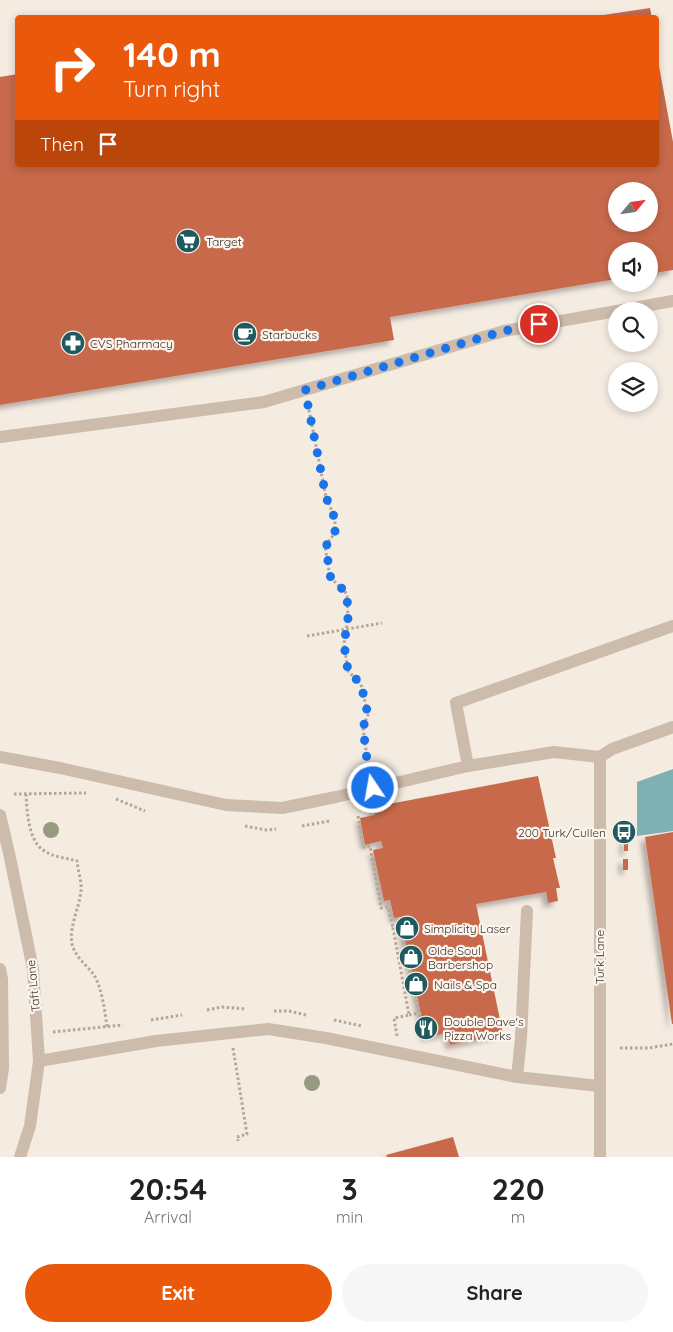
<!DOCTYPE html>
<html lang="en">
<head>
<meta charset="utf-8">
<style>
	:root { --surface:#fff; --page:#f6f6f6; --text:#222; --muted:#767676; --accent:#ea580c }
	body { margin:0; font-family:Quicksand,sans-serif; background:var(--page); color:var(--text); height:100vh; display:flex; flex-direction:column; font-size:19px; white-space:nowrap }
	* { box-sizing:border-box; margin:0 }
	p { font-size:16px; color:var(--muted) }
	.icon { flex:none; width:28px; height:28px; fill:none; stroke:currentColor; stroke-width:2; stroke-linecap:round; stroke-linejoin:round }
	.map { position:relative; height:1157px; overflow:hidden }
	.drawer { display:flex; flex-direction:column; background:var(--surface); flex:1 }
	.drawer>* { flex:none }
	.guide { position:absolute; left:15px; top:15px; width:644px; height:152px; border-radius:5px; box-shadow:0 2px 8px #0003; background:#ea580c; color:#fff; overflow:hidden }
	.needle { width:32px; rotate:61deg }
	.tools { position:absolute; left:608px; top:182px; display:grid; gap:10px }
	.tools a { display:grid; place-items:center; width:50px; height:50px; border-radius:50%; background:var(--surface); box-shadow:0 2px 8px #0003; font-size:25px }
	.pin { position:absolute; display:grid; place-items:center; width:42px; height:42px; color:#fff; margin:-21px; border:2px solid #fff; border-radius:50%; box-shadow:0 1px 5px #0007 }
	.me { position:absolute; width:55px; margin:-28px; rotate:348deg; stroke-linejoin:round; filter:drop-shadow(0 0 4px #0008) }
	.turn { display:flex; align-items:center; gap:18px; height:105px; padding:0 25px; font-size:22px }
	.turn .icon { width:65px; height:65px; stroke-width:2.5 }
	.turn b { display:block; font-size:35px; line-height:42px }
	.then { display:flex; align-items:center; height:48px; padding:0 25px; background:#0003; gap:10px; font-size:19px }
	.eta { display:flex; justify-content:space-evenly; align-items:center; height:85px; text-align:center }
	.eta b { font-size:30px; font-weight:800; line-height:35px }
	.action { display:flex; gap:10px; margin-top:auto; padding:10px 25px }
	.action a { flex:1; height:58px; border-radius:30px; background:var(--accent); color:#fff; font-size:20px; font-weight:800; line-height:58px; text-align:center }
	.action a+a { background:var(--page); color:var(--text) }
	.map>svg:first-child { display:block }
	.water { fill:#7fb0b2 }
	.building { fill:#c8694b; fill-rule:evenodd; filter:url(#shadow) }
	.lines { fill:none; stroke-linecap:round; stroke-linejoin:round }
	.path { stroke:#b9a596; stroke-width:3; stroke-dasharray:2.5 2.5; stroke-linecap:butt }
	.minor { stroke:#cdbbac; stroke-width:12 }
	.tree { fill:#969b7f }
	.route { stroke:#1a73e8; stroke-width:9; stroke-dasharray:0 16.2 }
	.labels { text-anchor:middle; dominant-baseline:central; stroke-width:4.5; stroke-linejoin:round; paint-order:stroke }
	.poi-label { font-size:12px; fill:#3b302b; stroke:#fbf5ee; text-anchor:start }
	.street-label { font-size:12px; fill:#3b302b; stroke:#fbf5ee }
</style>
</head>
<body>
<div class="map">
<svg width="673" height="1157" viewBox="0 0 673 1157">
	<defs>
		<filter id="shadow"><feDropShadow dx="-4.5" dy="4.5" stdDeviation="2.5" flood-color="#0004"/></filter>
	</defs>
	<rect width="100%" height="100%" fill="#f4ebe1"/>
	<!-- water -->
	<path class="water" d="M 673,769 L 673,831 L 637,836 L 637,782 Z"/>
	<!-- building -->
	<g class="building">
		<path d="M 650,8 L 652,18 L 598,18 L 597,16 Z"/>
		<path d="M 656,50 L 673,142 L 673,270 L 649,274 L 649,251 L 616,251 L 616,279 L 390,317 L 394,340 L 0,405 L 0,77 L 18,74 L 18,165 L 656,165 ZM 616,191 L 649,191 L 649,224 L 616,224 Z"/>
		<path d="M 538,776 L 556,858 L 553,858 L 560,888 L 556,888 L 558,901 L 548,903 L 546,892 L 476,904 L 503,1034 L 450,1045 L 448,1033 L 426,1037 L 400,917 L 394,918 L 390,900 L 384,901 L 373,850 L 383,848 L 381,841 L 365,845 L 360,818 L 375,815 L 373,807 Z"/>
		<path d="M 673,832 L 673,1024 L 672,1024 L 645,837 Z"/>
		<rect x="624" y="839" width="4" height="12"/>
		<rect x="623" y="859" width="5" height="11"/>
		<path d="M 453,1137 L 459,1157 L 387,1157 L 386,1155 Z"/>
	</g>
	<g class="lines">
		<!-- path -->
		<g class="path">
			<path d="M 308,405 L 326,497 L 335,519 L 335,533 L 325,546 L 330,577 L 347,594 L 348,618 L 344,644 L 348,671 L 361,684 L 368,715 L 363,727 L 369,774"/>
			<path d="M 307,636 L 382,623"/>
			<path d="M 14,794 L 86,793"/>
			<path d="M 26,794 C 27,810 28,840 43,850 C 52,857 66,858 77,861 C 78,871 82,882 81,891 C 79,909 69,926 72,944 C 75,957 87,965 94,975 C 102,988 105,1012 107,1027"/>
			<path d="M 116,799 L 145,811"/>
			<path d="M 358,816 L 364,847 L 370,846 L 381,908 L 388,907 L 393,928"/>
			<path d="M 245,826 L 266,830 L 276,829"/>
			<path d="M 302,826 L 329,821"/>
			<path d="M 207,1010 L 222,1007 L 246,1009"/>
			<path d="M 274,1011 L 289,1011 L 306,1015"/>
			<path d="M 409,1015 L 419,1013"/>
			<path d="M 151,1020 L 182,1015"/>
			<path d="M 334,1020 L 362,1026"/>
			<path d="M 53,1032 L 123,1025"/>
			<path d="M 397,1036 L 394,1018 L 409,1015 L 393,928 L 400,926 L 425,1040"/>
			<path d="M 233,1048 L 247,1134 L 237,1137 L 238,1141"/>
			<path d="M 620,1048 L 649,1048 L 673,1044"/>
		</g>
		<!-- minor -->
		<g class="minor">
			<path d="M 0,437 L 264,402 L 504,331 L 673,301"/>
			<path d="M 0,757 L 60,768 L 226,805 L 282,808 L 336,797 L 468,766 L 554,752 L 600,757"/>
			<path d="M 600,757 L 600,1157"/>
			<path d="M 600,757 L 612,749 L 673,727"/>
			<path d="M 468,766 L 456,703 L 673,626"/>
			<path d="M 0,815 L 9,853 L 33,969 L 39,1061 L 30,1126 L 20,1157"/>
			<path d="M 0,969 L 2,979 L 3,1068 L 0,1088"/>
			<path d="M 39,1061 L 156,1041 L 268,1029 L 326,1038 L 517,1077 L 599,1086"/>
			<path d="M 517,1077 L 521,1038 L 527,911"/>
		</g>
	</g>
	<!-- trees -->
	<g class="tree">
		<circle cx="51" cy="830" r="8"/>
		<circle cx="312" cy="1083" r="8"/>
	</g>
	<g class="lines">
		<!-- route -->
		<path class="route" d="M 373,788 L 368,768 L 363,727 L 368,715 L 361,684 L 348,671 L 344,644 L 348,618 L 347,594 L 330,576 L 326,546 L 335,533 L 335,519 L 326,497 L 305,390 L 504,331 L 539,324"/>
	</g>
	<!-- icons -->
	<defs>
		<g id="supermarket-disc" transform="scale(1.25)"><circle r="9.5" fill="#1f5a5e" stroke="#fbf5ee"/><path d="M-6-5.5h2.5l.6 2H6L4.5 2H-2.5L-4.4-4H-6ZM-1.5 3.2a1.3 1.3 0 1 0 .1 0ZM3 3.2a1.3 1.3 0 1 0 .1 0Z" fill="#fff"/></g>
		<g id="cafe-disc" transform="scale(1.25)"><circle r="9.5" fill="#1f5a5e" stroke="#fbf5ee"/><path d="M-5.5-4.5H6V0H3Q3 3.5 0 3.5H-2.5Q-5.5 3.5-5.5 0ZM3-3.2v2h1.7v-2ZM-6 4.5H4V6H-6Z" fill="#fff"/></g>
		<g id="pharmacy-disc" transform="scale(1.25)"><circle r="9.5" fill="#1f5a5e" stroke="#fbf5ee"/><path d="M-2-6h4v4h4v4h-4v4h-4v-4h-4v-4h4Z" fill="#fff"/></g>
		<g id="bus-disc" transform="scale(1.25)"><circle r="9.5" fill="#1f5a5e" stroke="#fbf5ee"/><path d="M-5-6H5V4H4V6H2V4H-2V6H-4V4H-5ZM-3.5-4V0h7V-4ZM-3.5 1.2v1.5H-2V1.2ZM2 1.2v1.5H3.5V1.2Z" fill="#fff"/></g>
		<g id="shop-disc" transform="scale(1.25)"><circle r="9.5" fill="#1f5a5e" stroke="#fbf5ee"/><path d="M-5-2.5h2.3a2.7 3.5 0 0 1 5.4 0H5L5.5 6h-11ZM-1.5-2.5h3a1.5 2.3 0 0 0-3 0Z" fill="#fff"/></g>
		<g id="restaurant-disc" transform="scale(1.25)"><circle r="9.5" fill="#1f5a5e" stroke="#fbf5ee"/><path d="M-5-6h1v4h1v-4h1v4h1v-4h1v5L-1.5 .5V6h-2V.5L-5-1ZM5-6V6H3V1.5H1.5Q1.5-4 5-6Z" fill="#fff"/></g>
	</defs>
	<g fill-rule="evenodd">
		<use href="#supermarket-disc" x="188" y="241"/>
		<use href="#cafe-disc" x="245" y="334"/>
		<use href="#pharmacy-disc" x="73" y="343"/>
		<use href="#bus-disc" x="624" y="832"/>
		<use href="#shop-disc" x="407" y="928"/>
		<use href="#shop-disc" x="411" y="957"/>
		<use href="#shop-disc" x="416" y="984"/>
		<use href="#restaurant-disc" x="426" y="1028"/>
	</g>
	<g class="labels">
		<!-- poi labels -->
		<g class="poi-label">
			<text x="206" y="241">Target</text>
			<text x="262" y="334">Starbucks</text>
			<text x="90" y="343">CVS Pharmacy</text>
			<text x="606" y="832" text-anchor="end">200 Turk/Cullen</text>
			<text x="424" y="928">Simplicity Laser</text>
			<text x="428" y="950">Olde Soul<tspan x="428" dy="14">Barbershop</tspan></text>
			<text x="434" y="984">Nails &amp; Spa</text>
			<text x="444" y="1021">Double Dave's<tspan x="444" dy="14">Pizza Works</tspan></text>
		</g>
		<!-- street labels -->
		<g class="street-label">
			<text transform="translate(599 957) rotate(-90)">Turk Lane</text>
			<text transform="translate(33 986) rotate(-96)">Taft Lane</text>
		</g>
	</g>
</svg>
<div class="tools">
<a><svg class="needle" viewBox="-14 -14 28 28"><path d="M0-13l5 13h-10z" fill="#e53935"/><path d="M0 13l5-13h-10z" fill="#767676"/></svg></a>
<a><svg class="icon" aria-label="sound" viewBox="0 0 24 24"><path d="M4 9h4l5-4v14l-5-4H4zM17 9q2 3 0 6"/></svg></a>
<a><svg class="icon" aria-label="search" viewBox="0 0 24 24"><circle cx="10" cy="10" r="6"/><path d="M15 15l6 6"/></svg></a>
<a><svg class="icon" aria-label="layers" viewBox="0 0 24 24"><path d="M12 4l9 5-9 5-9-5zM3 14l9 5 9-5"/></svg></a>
</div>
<div class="pin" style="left:539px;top:324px;background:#d93025"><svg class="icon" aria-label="arrive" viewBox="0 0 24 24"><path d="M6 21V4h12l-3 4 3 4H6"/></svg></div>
<svg class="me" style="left:373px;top:788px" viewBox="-20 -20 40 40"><circle r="17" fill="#1a73e8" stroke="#fff" stroke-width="3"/><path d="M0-11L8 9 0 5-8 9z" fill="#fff"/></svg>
<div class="guide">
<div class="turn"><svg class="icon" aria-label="right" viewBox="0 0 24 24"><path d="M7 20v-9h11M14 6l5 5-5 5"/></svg><div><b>140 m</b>Turn right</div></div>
<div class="then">Then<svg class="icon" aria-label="arrive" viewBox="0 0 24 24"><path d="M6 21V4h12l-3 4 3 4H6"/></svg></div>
</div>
</div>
<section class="drawer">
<div class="eta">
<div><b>20:54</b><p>Arrival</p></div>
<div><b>3</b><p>min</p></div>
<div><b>220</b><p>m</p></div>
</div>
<div class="action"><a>Exit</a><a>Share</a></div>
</section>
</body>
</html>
